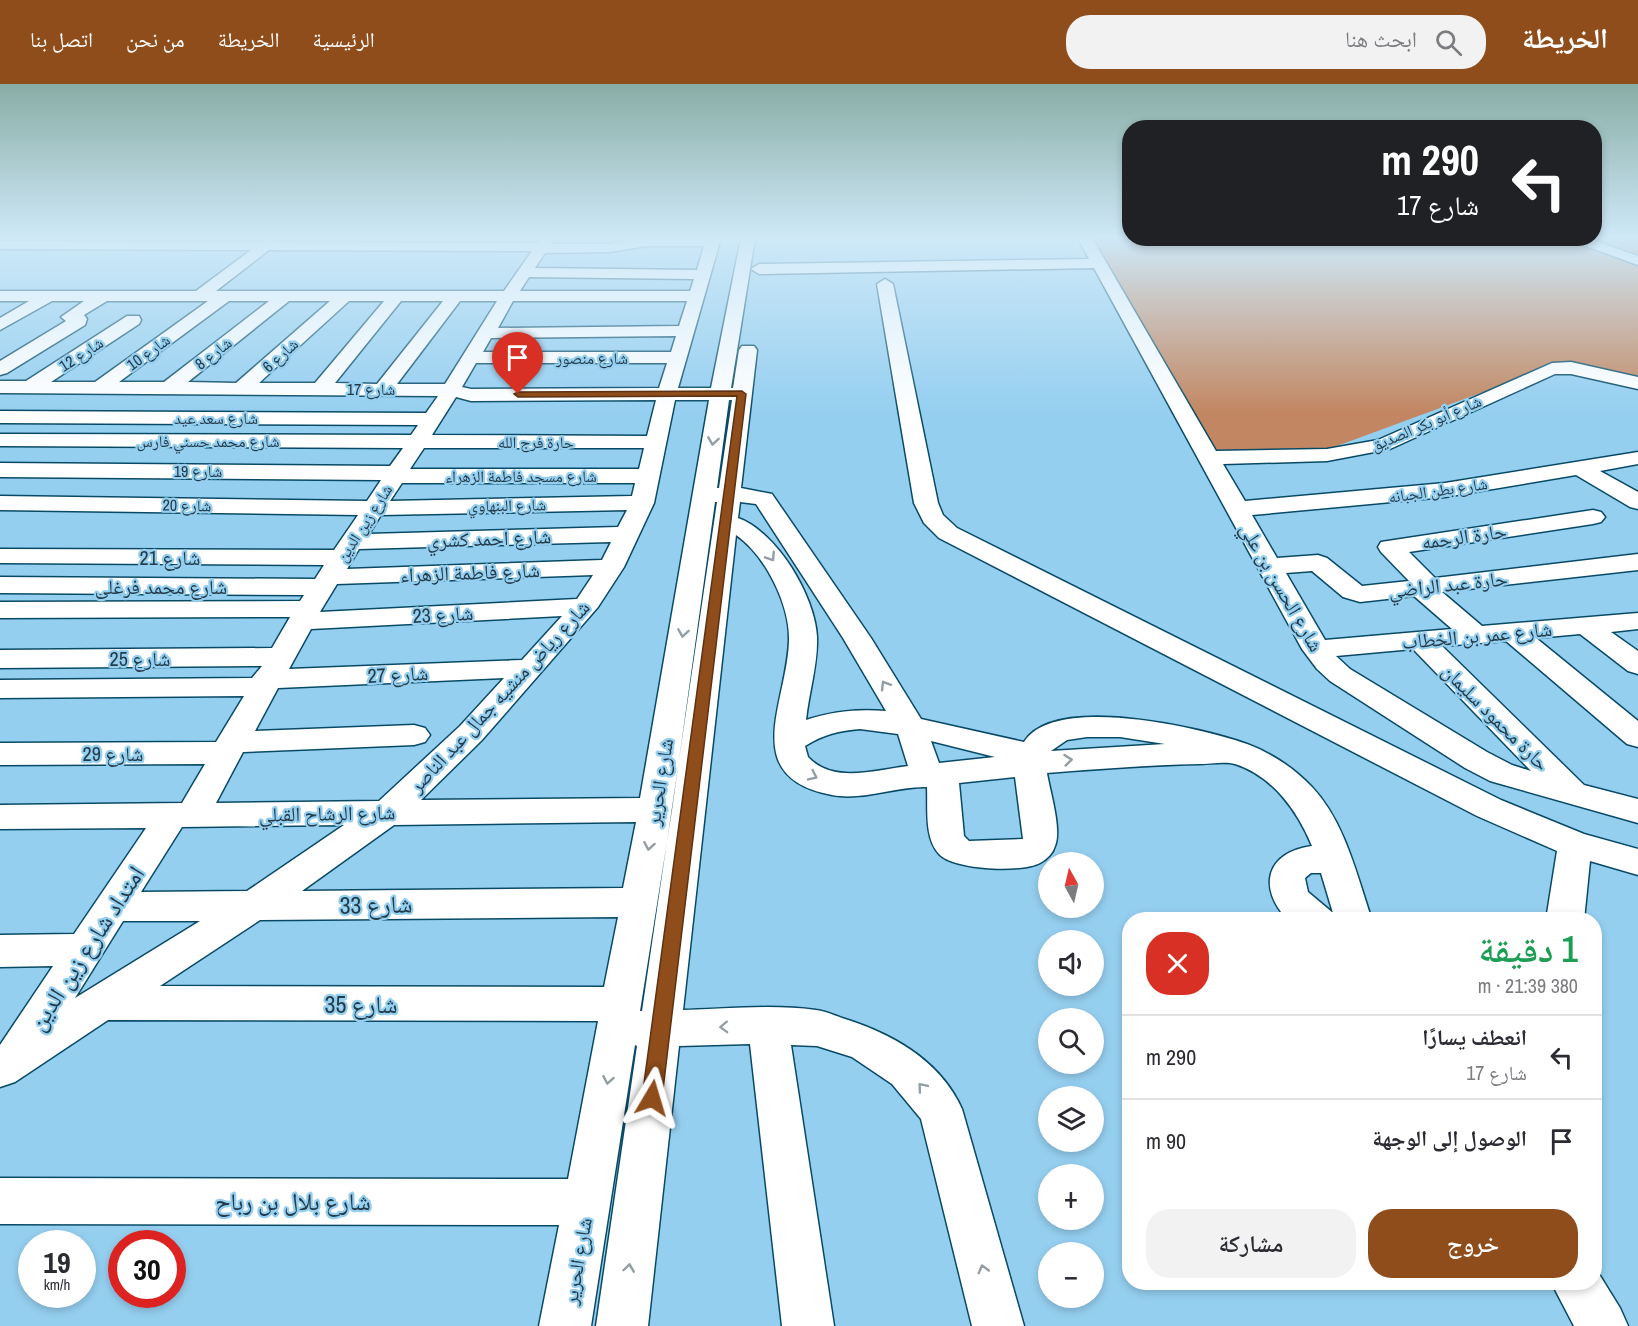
<!DOCTYPE html>
<html lang="ar">
<head>
<meta charset="utf-8">
<style>
	:root { --surface:#fff; --page:#f2f2f3; --text:#2b2b33; --muted:#7c7c81; --line:#e1e1e2; --accent:#8f4d1b }
	body { margin:0; font-family:"Archivo Narrow","Noto Naskh Arabic",sans-serif; background:var(--page); color:var(--text); direction:rtl; height:100vh; display:flex; flex-direction:column; font-size:22px; white-space:nowrap }
	* { box-sizing:border-box; margin:0 }
	p { font-size:20px; color:var(--muted) }
	.icon { flex:none; width:33px; height:33px; fill:none; stroke:currentColor; stroke-width:2; stroke-linecap:round; stroke-linejoin:round }
	.map { position:relative; flex:1; overflow:hidden; direction:ltr }
	.sheet { position:absolute; left:1122px; top:828px; width:480px; height:378px; display:flex; flex-direction:column; background:var(--surface); border-radius:24px; box-shadow:0 3px 9px #0003; direction:rtl }
	.sheet>* { flex:none }
	.top-card { position:absolute; left:1122px; top:36px; width:480px; height:126px; border-radius:24px; box-shadow:0 3px 9px #0003; direction:rtl; background:#202124; color:#fff; overflow:hidden }
	.needle { width:39px; rotate:352deg }
	.tools { position:absolute; left:1038px; top:768px; display:grid; gap:12px }
	.tools a { display:grid; place-items:center; width:66px; height:66px; border-radius:50%; background:var(--surface); box-shadow:0 3px 9px #0003; font-size:30px }
	.speed { position:absolute; left:18px; top:1146px; display:flex; gap:12px; font-size:30px; font-weight:700; text-align:center }
	.speed>* { display:grid; place-content:center; width:78px; height:78px; border-radius:50%; background:var(--surface); box-shadow:0 3px 9px #0003; line-height:1 }
	.speed small { font-size:15px; font-weight:400 }
	.speed .limit { border:9px solid #d22; background:#fff; color:#111 }
	.pin { position:absolute; display:grid; place-items:center; width:51px; height:51px; color:#fff; margin:-62px -26px; border-radius:50% 50% 50% 0; rotate:-45deg; box-shadow:0 0 6px #0007 }
	.pin .icon { rotate:45deg }
	.me { position:absolute; width:66px; margin:-33px; rotate:7deg; stroke-linejoin:round; filter:drop-shadow(0 0 4px #0008) }
	.turn { display:flex; align-items:center; gap:21px; height:126px; padding:0 24px; font-size:27px }
	.turn .icon { width:78px; height:78px; stroke-width:2.5 }
	.turn b { display:block; font-size:42px; line-height:51px }
	.round { display:grid; place-items:center; flex:none; width:63px; height:63px; border-radius:24px; background:var(--page) }
	.headline { display:flex; align-items:center; justify-content:space-between; height:102px; padding:0 24px }
	h1 { font-size:36px; font-weight:600; line-height:45px; color:#1e9e55 }
	.action { display:flex; gap:12px; margin-top:auto; padding:12px 24px }
	.action a { flex:1; height:69px; border-radius:24px; background:var(--accent); color:#fff; font-size:24px; font-weight:600; line-height:69px; text-align:center }
	.action a+a { background:var(--page); color:var(--text) }
	ul { padding:0; list-style:none }
	li { display:flex; align-items:center; gap:18px; height:84px; padding:0 24px; border-top:2px solid var(--line) }
	li div { flex:1 }
	li b { display:block; font-size:22px }
	li em { font-style:normal }
	header { display:flex; align-items:center; gap:36px; box-sizing:border-box; height:84px; padding:0 30px; background:var(--accent); color:#fff }
	header strong { font-size:28px }
	nav { display:flex; gap:33px; margin-inline-start:auto; font-size:21px }
	.search { width:420px; height:54px; background:var(--page); display:flex; align-items:center; gap:15px; box-sizing:border-box; padding:0 21px; border-radius:24px; color:var(--muted); font-size:22px }
	.map>svg:first-child { display:block }
	.green { fill:#c28762 }
	.lines { fill:none; stroke-linecap:round; stroke-linejoin:round }
	.minor-casing { stroke:#084a66; stroke-width:3 }
	.minor { fill:#fff; fill-rule:evenodd }
	.oneway { stroke:#929ea4 }
	.route { fill:#8f4d1b; stroke:#5d3212; stroke-width:1.5 }
	.labels { text-anchor:middle; dominant-baseline:central; stroke-width:4.5; stroke-linejoin:round; paint-order:stroke }
	.far-street-label { font-size:16px; fill:#243c4a; stroke:#95cff0 }
	.street-label { font-size:20px; fill:#243c4a; stroke:#95cff0 }
	.near-street-label { font-size:24px; fill:#243c4a; stroke:#95cff0 }
</style>
</head>
<body>
<header>
<strong>الخريطة</strong>
<div class="search"><svg class="icon" aria-label="search" viewBox="0 0 24 24"><circle cx="10" cy="10" r="6"/><path d="M15 15l6 6"/></svg>ابحث هنا</div>
<nav><a>الرئيسية</a><a>الخريطة</a><a>من نحن</a><a>اتصل بنا</a></nav>
</header>
<div class="map">
<svg width="1638" height="1242" viewBox="0 0 1638 1242">
	<rect width="100%" height="100%" fill="#95cff0"/>
	<!-- green -->
	<path class="green" d="M 1088,154 L 1638,154 L 1638,296 L 1548,284 L 1318,369 L 1209,368 Z"/>
	<g class="lines">
		<!-- minor casing -->
		<g class="minor-casing">
			<g id="minor">
				<path d="M 541,154 L 555,154 L 551,160 L 610,160 L 644,154 L 721,154 L 678,304 L 711,304 L 741,154 L 755,154 L 731,304 L 733,304 L 739,266 L 742,262 L 754,262 L 757,266 L 741,404 L 772,410 L 871,554 L 921,635 L 1024,658 C 1054,609 1203,644 1247,660 C 1271,669 1294,684 1312,703 C 1345,738 1357,792 1372,836 L 1288,836 C 1257,804 1266,768 1312,762 C 1298,728 1273,692 1235,680 C 1225,677 1210,680 1199,680 C 1148,681 1097,685 1047,689 C 1050,708 1062,745 1055,762 C 1053,769 1047,775 1040,779 C 1022,789 953,786 939,770 C 924,754 928,724 927,703 C 896,702 863,717 832,711 C 736,693 789,616 789,554 C 789,519 765,471 736,451 L 683,926 C 726,925 773,920 816,926 C 825,927 834,931 842,934 C 891,949 940,976 962,1025 L 1024,1242 L 972,1242 L 921,1035 L 892,1000 L 852,973 L 817,962 L 791,961 L 834,1242 L 782,1242 L 750,960 L 679,962 L 648,1242 L 596,1242 L 637,962 L 635,961 L 591,1242 L 539,1242 L 559,1141 L 0,1140 L 0,1094 L 568,1095 L 598,937 L 108,936 L 15,998 L 0,1003 L 0,961 L 53,882 L 0,883 L 0,851 L 74,850 L 146,744 L 0,745 L 0,721 L 182,719 L 205,680 L 0,681 L 0,659 L 216,658 L 244,612 L 0,614 L 0,596 L 252,594 L 262,582 L 0,584 L 0,566 L 272,564 L 290,533 L 0,534 L 0,518 L 300,517 L 304,511 L 0,509 L 0,493 L 315,495 L 324,481 L 0,479 L 0,465 L 334,466 L 358,431 L 0,426 L 0,412 L 367,417 L 381,396 L 0,393 L 0,379 L 390,382 L 403,364 L 0,362 L 0,350 L 411,351 L 418,341 L 0,339 L 0,327 L 426,329 L 438,312 L 0,309 L 0,297 L 26,297 L 127,232 L 139,232 L 141,236 L 139,240 L 51,298 L 95,298 L 208,217 L 107,217 L 84,231 L 87,235 L 85,241 L 7,289 L 0,291 L 0,277 L 66,237 L 61,233 L 84,217 L 52,217 L 0,246 L 0,234 L 29,217 L 0,217 L 0,207 L 196,207 L 251,166 L 0,165 L 0,157 L 263,158 L 270,155 L 276,158 L 538,159 ZM 646,162 L 704,162 L 697,186 L 535,184 L 545,169 L 610,168 ZM 269,166 L 532,167 L 504,207 L 216,207 ZM 529,193 L 694,195 L 690,207 L 520,207 ZM 229,217 L 269,217 L 164,298 L 119,298 ZM 289,217 L 330,217 L 236,299 L 188,298 ZM 349,217 L 384,217 L 315,299 L 259,299 ZM 401,217 L 443,217 L 377,300 L 335,299 ZM 460,217 L 497,217 L 445,300 L 397,300 ZM 513,217 L 687,217 L 679,242 L 498,244 ZM 676,252 L 671,268 L 483,268 L 491,254 ZM 476,279 L 667,279 L 659,304 L 471,305 L 462,303 ZM 456,313 L 471,317 L 656,316 L 647,352 L 432,351 ZM 675,316 L 709,316 L 640,714 L 421,716 L 482,656 L 598,523 L 624,483 L 654,419 ZM 729,316 L 732,316 L 719,404 L 717,404 ZM 424,364 L 644,364 L 639,385 L 410,385 ZM 402,399 L 635,399 L 632,412 L 390,417 ZM 715,418 L 717,418 L 642,927 L 640,927 L 672,726 ZM 740,418 L 756,420 L 843,554 L 886,627 C 857,625 834,627 806,636 C 809,608 818,580 817,553 C 815,512 777,448 738,434 ZM 627,426 L 618,443 L 369,450 L 381,431 ZM 611,458 L 602,476 L 347,485 L 359,465 ZM 593,491 L 577,515 L 320,528 L 337,500 ZM 562,532 L 522,576 L 289,585 L 311,545 ZM 504,594 L 460,642 L 379,717 L 216,719 L 243,668 L 414,661 L 425,658 L 430,651 L 425,644 L 414,641 L 255,647 L 278,604 ZM 860,645 L 898,650 L 908,682 C 875,686 833,700 808,673 L 805,662 C 824,650 839,647 860,645 ZM 1087,653 L 1120,653 L 1165,660 L 1051,667 L 1067,656 ZM 931,657 L 995,673 L 939,679 ZM 1015,693 L 1023,755 L 969,757 L 964,752 L 959,699 ZM 636,738 L 623,804 L 302,807 L 394,741 ZM 344,741 L 247,807 L 141,808 L 182,743 ZM 1311,789 L 1321,789 L 1333,829 L 1308,808 L 1305,794 ZM 618,833 L 604,903 L 160,902 L 260,836 ZM 123,837 L 200,837 L 75,914 Z"/>
				<path d="M 1078,154 L 1092,154 L 1216,367 L 1327,365 L 1378,356 L 1552,279 L 1571,278 L 1638,293 L 1638,305 L 1571,290 L 1555,290 L 1390,365 L 1327,377 L 1223,380 L 1245,417 L 1445,399 L 1638,368 L 1638,380 L 1600,387 L 1638,408 L 1638,425 L 1630,423 L 1576,391 L 1445,413 L 1252,431 L 1277,474 L 1318,471 L 1327,474 L 1362,502 L 1409,497 L 1381,468 L 1378,463 L 1381,458 L 1593,426 L 1601,428 L 1605,433 L 1601,438 L 1593,440 L 1409,468 L 1435,494 L 1638,470 L 1638,486 L 1442,508 L 1482,542 L 1638,529 L 1638,545 L 1611,548 L 1638,567 L 1638,590 L 1628,587 L 1580,550 L 1536,554 L 1638,637 L 1638,663 L 1627,660 L 1506,557 L 1442,562 L 1584,701 L 1638,715 L 1638,739 L 1490,697 L 1465,684 L 1330,597 L 1317,585 L 1302,565 L 1094,184 L 759,190 L 751,185 L 759,180 L 1089,175 ZM 1312,487 L 1343,513 L 1360,518 L 1414,512 L 1452,545 L 1325,556 L 1286,489 ZM 1413,565 L 1531,687 L 1512,681 L 1487,668 L 1350,585 L 1336,572 Z"/>
				<path d="M 1564,154 L 1586,154 L 1638,172 L 1638,181 Z"/>
				<path d="M 885,195 L 893,200 L 938,419 L 943,431 L 957,444 L 1501,716 L 1584,750 L 1638,765 L 1638,791 L 1590,777 L 1584,836 L 1546,836 L 1557,767 L 1477,732 L 939,454 L 924,439 L 914,419 L 877,200 Z"/>
				<path d="M 1594,1182 L 1620,1224 L 1628,1242 L 1574,1242 L 1551,1198 L 1594,1198 Z"/>
			</g>
		</g>
		<!-- minor -->
		<use href="#minor" class="minor"/>
	</g>
	<!-- one-way arrows -->
	<defs><path id="oneway-chevron" d="M-2-3.5L2.5 0L-2 3.5" fill="none" stroke-width="1.6" stroke-linecap="round" stroke-linejoin="round" transform="scale(1.5)"/></defs>
	<g class="oneway">
		<use href="#oneway-chevron" transform="translate(713 357) rotate(99)"/>
		<use href="#oneway-chevron" transform="translate(771 473) rotate(57)"/>
		<use href="#oneway-chevron" transform="translate(683 549) rotate(99)"/>
		<use href="#oneway-chevron" transform="translate(885 601) rotate(-121)"/>
		<use href="#oneway-chevron" transform="translate(1068 676) rotate(-6)"/>
		<use href="#oneway-chevron" transform="translate(813 692) rotate(26)"/>
		<use href="#oneway-chevron" transform="translate(649 762) rotate(100)"/>
		<use href="#oneway-chevron" transform="translate(724 943) rotate(178)"/>
		<use href="#oneway-chevron" transform="translate(608 996) rotate(100)"/>
		<use href="#oneway-chevron" transform="translate(922 1003) rotate(-130)"/>
		<use href="#oneway-chevron" transform="translate(629 1184) rotate(-82)"/>
		<use href="#oneway-chevron" transform="translate(983 1185) rotate(-105)"/>
	</g>
	<!-- sky -->
	<linearGradient id="sky" x2="0" y2="1"><stop stop-color="#89ada6"/><stop offset="0.47" stop-color="#cfe9f8"/><stop offset="1" stop-color="#cfe9f8" stop-opacity="0"/></linearGradient>
	<rect width="1638" height="328" fill="url(#sky)"/>
	<!-- route -->
	<path class="route" d="M 742,307 L 746,310 L 662,1014 L 659,1020 L 652,1023 L 645,1020 L 642,1014 L 737,312 L 518,313 L 514,310 L 518,308 Z"/>
	<g class="labels">
		<!-- far-street labels -->
		<g class="far-street-label">
			<text transform="translate(148 268) rotate(-36)">شارع 10</text>
			<text transform="translate(213 269) rotate(-38)">شارع 8</text>
			<text transform="translate(81 270) rotate(-33)">شارع 12</text>
			<text transform="translate(280 271) rotate(-42)">شارع 6</text>
			<text x="592" y="274">شارع منصور</text>
			<text x="371" y="305">شارع 17</text>
			<text x="216" y="334">شارع سعد عيد</text>
			<text transform="translate(1426 339) rotate(-23)">شارع أبو بكر الصديق</text>
			<text x="208" y="357">شارع محمد حسني فارس</text>
			<text x="536" y="358">حارة فرج الله</text>
			<text x="198" y="387">شارع 19</text>
			<text x="521" y="392">شارع مسجد فاطمة الزهراء</text>
			<text transform="translate(1438 406) rotate(-8)">شارع بطن الجبانه</text>
			<text transform="translate(187 421) rotate(1)">شارع 20</text>
			<text transform="translate(507 421) rotate(-1)">شارع البنهاوي</text>
			<text transform="translate(364 439) rotate(-57)">شارع زين الدين</text>
		</g>
		<!-- street labels -->
		<g class="street-label">
			<text transform="translate(1464 452) rotate(-8)">حارة الرحمه</text>
			<text transform="translate(489 454) rotate(-2)">شارع احمد كشري</text>
			<text x="170" y="473">شارع 21</text>
			<text transform="translate(470 488) rotate(-2)">شارع فاطمة الزهراء</text>
			<text transform="translate(1448 500) rotate(-6)">حارة عبد الراضي</text>
			<text x="161" y="502">شارع محمد فرغلى</text>
			<text transform="translate(1282 503) rotate(60)">شارع الحسن بن علي</text>
			<text transform="translate(443 530) rotate(-3)">شارع 23</text>
			<text transform="translate(1477 551) rotate(-5)">شارع عمر بن الخطاب</text>
			<text x="140" y="574">شارع 25</text>
			<text transform="translate(398 590) rotate(-3)">شارع 27</text>
			<text transform="translate(499 612) rotate(-47)">شارع رياض منشيه جمال عبد الناصر</text>
			<text transform="translate(1496 633) rotate(45)">حارة محمود سليمان</text>
			<text x="113" y="669">شارع 29</text>
			<text transform="translate(659 698) rotate(-81)">شارع الحرير</text>
			<text transform="translate(327 729) rotate(-1)">شارع الرشاح القبلي</text>
			<text transform="translate(577 1177) rotate(-80)">شارع الحرير</text>
		</g>
		<!-- near-street labels -->
		<g class="near-street-label">
			<text transform="translate(376 820) rotate(-1)">شارع 33</text>
			<text transform="translate(86 864) rotate(-57)">امتداد شارع زين الدين</text>
			<text x="361" y="920">شارع 35</text>
			<text x="293" y="1117">شارع بلال بن رباح</text>
		</g>
	</g>
</svg>
<div class="tools">
<a><svg class="needle" viewBox="-14 -14 28 28"><path d="M0-13l5 13h-10z" fill="#e53935"/><path d="M0 13l5-13h-10z" fill="#7c7c81"/></svg></a>
<a><svg class="icon" aria-label="sound" viewBox="0 0 24 24"><path d="M4 9h4l5-4v14l-5-4H4zM17 9q2 3 0 6"/></svg></a>
<a><svg class="icon" aria-label="search" viewBox="0 0 24 24"><circle cx="10" cy="10" r="6"/><path d="M15 15l6 6"/></svg></a>
<a><svg class="icon" aria-label="layers" viewBox="0 0 24 24"><path d="M12 4l9 5-9 5-9-5zM3 14l9 5 9-5"/></svg></a>
<a>+</a>
<a>−</a>
</div>
<div class="speed"><div>19<small>km/h</small></div><div class="limit">30</div></div>
<div class="pin" style="left:518px;top:310px;background:#d93025"><svg class="icon" aria-label="arrive" viewBox="0 0 24 24"><path d="M6 21V4h12l-3 4 3 4H6"/></svg></div>
<svg class="me" style="left:652px;top:1014px" viewBox="-20 -20 40 40"><path d="M0-17L14 15 0 8-14 15z" fill="#8f4d1b" stroke="#fff" stroke-width="4"/></svg>
<div class="top-card">
<div class="turn"><svg class="icon" aria-label="left" viewBox="0 0 24 24"><path d="M17 20v-9H6M10 6l-5 5 5 5"/></svg><div><b>290 m</b>شارع 17</div></div>
</div>
<section class="sheet">
<div class="headline"><div><h1>1 دقيقة</h1><p>380 m · 21:39</p></div><a class="round" style="background:#d93025;color:#fff"><svg class="icon" aria-label="close" viewBox="0 0 24 24"><path d="M6 6l12 12M18 6L6 18"/></svg></a></div>
<ul>
<li><svg class="icon" aria-label="left" viewBox="0 0 24 24"><path d="M17 20v-9H6M10 6l-5 5 5 5"/></svg><div><b>انعطف يسارًا</b><p>شارع 17</p></div><em>290 m</em></li>
<li><svg class="icon" aria-label="arrive" viewBox="0 0 24 24"><path d="M6 21V4h12l-3 4 3 4H6"/></svg><div><b>الوصول إلى الوجهة</b></div><em>90 m</em></li>
</ul>
<div class="action"><a>خروج</a><a>مشاركة</a></div>
</section>
</div>
</body>
</html>
